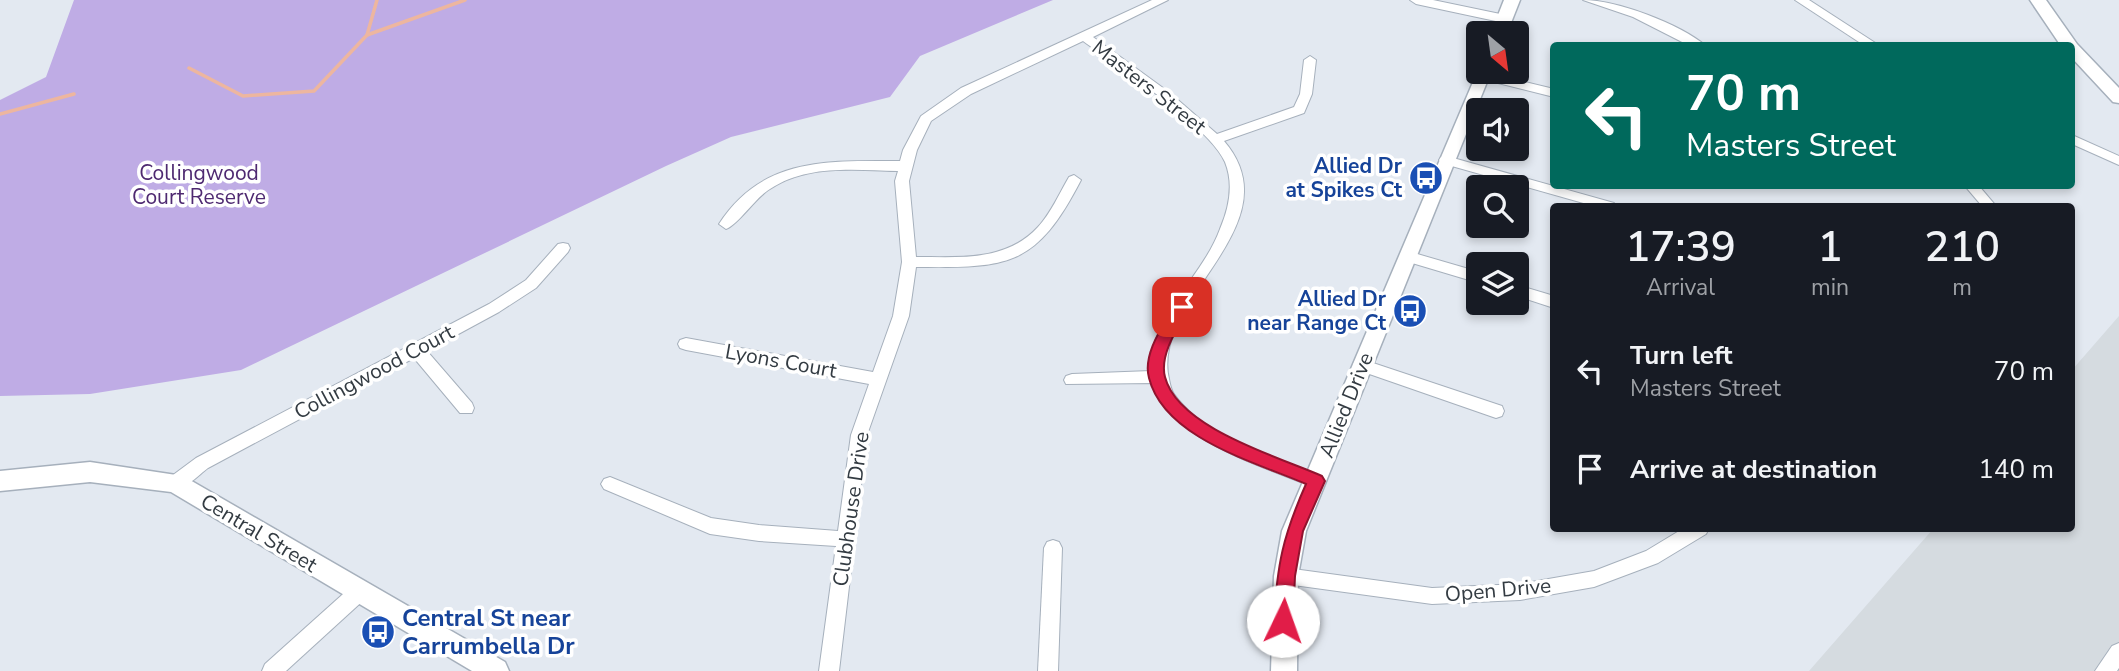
<!DOCTYPE html>
<html lang="en">
<head>
<meta charset="utf-8">
<style>
	:root { --surface:#171b24; --page:#20242c; --text:#f1f3f6; --muted:#9ea1a6 }
	body { margin:0; font-family:"Nunito Sans",sans-serif; background:var(--page); color:var(--text); height:100vh; display:flex; flex-direction:column; font-size:26px; white-space:nowrap }
	* { box-sizing:border-box; margin:0 }
	p { font-size:23px; color:var(--muted) }
	.icon { flex:none; width:38px; height:38px; fill:none; stroke:currentColor; stroke-width:2; stroke-linecap:round; stroke-linejoin:round }
	.map { position:relative; flex:1; overflow:hidden }
	.sheet { position:absolute; left:1550px; top:203px; width:525px; height:329px; display:flex; flex-direction:column; background:var(--surface); border-radius:7px; box-shadow:0 4px 10px #0003 }
	.sheet>* { flex:none }
	.hud { position:absolute; left:1550px; top:42px; width:525px; height:147px; border-radius:7px; box-shadow:0 4px 10px #0003; background:#00695c; color:#fff; overflow:hidden }
	.needle { width:46px; rotate:151deg }
	.buttons { position:absolute; left:1466px; top:21px; display:grid; gap:14px }
	.buttons a { display:grid; place-items:center; width:63px; height:63px; border-radius:7px; background:var(--surface); box-shadow:0 4px 10px #0003; font-size:35px }
	.pin { position:absolute; display:grid; place-items:center; width:60px; height:60px; color:#fff; margin:-30px; border-radius:14px; box-shadow:0 4px 10px #0006 }
	.me { position:absolute; width:77px; margin:-38px; rotate:3deg; stroke-linejoin:round; filter:drop-shadow(0 0 5px #0008) }
	.turn { display:flex; align-items:center; gap:24px; height:147px; padding:0 21px; font-size:32px }
	.turn .icon { width:91px; height:91px; stroke-width:2.5 }
	.turn b { display:block; font-size:49px; line-height:60px }
	.eta { display:flex; justify-content:space-evenly; align-items:center; height:119px; text-align:center }
	.eta b { font-size:42px; font-weight:600; line-height:49px }
	ul { padding:0; list-style:none }
	li { display:flex; align-items:center; gap:21px; height:98px; padding:0 21px }
	li div { flex:1 }
	li b { display:block; font-size:26px }
	li em { font-style:normal }
	.map>svg:first-child { display:block }
	.industrial { fill:#d5dbe0 }
	.green { fill:#bface5 }
	.lines { fill:none; stroke-linecap:round; stroke-linejoin:round }
	.stream { stroke:#edb69f; stroke-width:3.5 }
	.minor-casing { stroke:#a6b0bc; stroke-width:2 }
	.tertiary-casing { stroke:#a6b0bc; stroke-width:3 }
	.minor { fill:#fff; fill-rule:evenodd }
	.tertiary { fill:#fff; fill-rule:evenodd }
	.route { fill:#e11d48; stroke:#92132f; stroke-width:2 }
	.labels { text-anchor:middle; dominant-baseline:central; stroke-width:7; stroke-linejoin:round; paint-order:stroke }
	.street-label { font-size:21px; fill:#333b42; stroke:#fff }
	.transit-label { font-size:21px; font-weight:bold; fill:#164399; stroke:#fff; text-anchor:end }
	.park-label { font-size:21px; fill:#4e2971; stroke:#fff }
	.near-transit-label { font-size:24px; font-weight:bold; fill:#164399; stroke:#fff; text-anchor:start }
</style>
</head>
<body>
<div class="map">
<svg width="2119" height="671" viewBox="0 0 2119 671">
	<rect width="100%" height="100%" fill="#e3e9f1"/>
	<!-- industrial -->
	<path class="industrial" d="M 2119,316 L 2119,671 L 1809,671 L 1933,529 L 2072,528 L 2072,370 Z"/>
	<!-- green -->
	<path class="green" d="M 74,0 L 1081,0 L 1053,0 L 920,56 L 890,97 L 731,137 L 666,166 L 241,370 L 90,394 L 0,396 L 0,100 L 46,77 Z"/>
	<g class="lines">
		<!-- stream -->
		<g class="stream">
			<path d="M 367,35 L 465,0"/>
			<path d="M 189,68 L 243,96 L 314,91 L 367,35 L 377,0"/>
			<path d="M 0,114 L 74,94"/>
		</g>
		<!-- minor casing -->
		<g class="minor-casing">
			<g id="minor">
				<path d="M 1152,0 L 1168,0 L 1093,37 L 1170,93 L 1217,134 L 1294,107 L 1300,94 L 1304,60 L 1310,56 L 1316,60 L 1312,94 L 1304,113 L 1224,141 C 1296,225 1150,299 1169,379 C 1170,384 1171,390 1174,394 C 1180,403 1192,414 1200,421 C 1234,448 1283,460 1322,476 L 1325,481 L 1322,486 L 1316,488 L 1310,486 C 1263,466 1167,439 1154,383 L 1066,384 L 1064,380 L 1066,376 L 1072,374 L 1151,371 C 1147,352 1161,328 1170,311 C 1186,284 1209,259 1220,229 C 1229,208 1234,184 1225,162 C 1209,126 1117,66 1083,41 L 971,94 L 931,121 L 917,150 L 909,181 L 916,257 C 959,257 1006,262 1038,227 C 1051,213 1059,194 1069,177 L 1074,175 L 1081,180 C 1036,267 1009,268 916,267 L 909,316 L 867,435 L 839,671 L 819,671 L 836,546 L 759,541 L 710,534 L 604,489 L 601,484 L 604,479 L 610,477 L 711,518 L 759,525 L 838,531 L 851,435 L 869,384 L 686,350 L 680,348 L 678,344 L 680,340 L 686,338 L 873,372 L 893,316 L 902,262 L 895,181 L 898,171 C 855,170 807,164 770,189 C 756,197 737,226 726,229 L 719,224 C 763,156 829,161 900,161 L 903,150 L 921,116 L 961,88 Z"/>
				<path d="M 1410,0 L 1433,0 L 1505,15 L 1511,19 L 1505,23 L 1416,4 Z"/>
				<path d="M 1583,0 C 1617,0 1680,24 1706,46 L 1690,46 L 1633,17 Z"/>
				<path d="M 1795,0 L 1809,0 L 1880,46 L 1865,46 Z"/>
				<path d="M 1478,72 L 1484,72 L 1554,89 L 1554,97 L 1478,78 Z"/>
				<path d="M 2072,135 L 2119,156 L 2119,165 L 2072,144 Z"/>
				<path d="M 1446,156 L 1614,203 L 1616,206 L 1594,206 L 1441,163 L 1439,160 L 1441,157 Z"/>
				<path d="M 1965,186 L 1979,186 L 1996,206 L 1982,206 Z"/>
				<path d="M 563,243 L 568,244 L 570,248 L 568,252 L 536,288 L 499,312 L 427,351 L 472,403 L 474,408 L 472,413 L 460,413 L 414,358 L 208,468 C 197,476 183,493 169,488 L 166,483 L 169,478 L 196,458 L 489,304 L 526,280 L 558,244 Z"/>
				<path d="M 1407,251 L 1479,272 L 1479,283 L 1402,260 L 1400,256 Z"/>
				<path d="M 1517,285 L 1554,296 L 1554,308 L 1517,296 Z"/>
				<path d="M 1361,359 L 1502,406 L 1504,411 L 1502,416 L 1496,418 L 1355,369 L 1353,365 L 1355,361 Z"/>
				<path d="M 1684,528 L 1709,528 L 1706,534 L 1658,563 L 1594,587 L 1520,600 L 1432,604 L 1286,584 L 1279,582 L 1277,576 L 1279,570 L 1286,568 L 1432,588 L 1520,584 L 1594,571 L 1646,551 Z"/>
				<path d="M 1053,540 L 1059,542 L 1062,548 L 1058,671 L 1038,671 L 1044,548 L 1047,542 Z"/>
				<path d="M 359,584 L 366,586 L 368,592 L 366,598 L 286,671 L 262,671 L 265,664 L 352,586 Z"/>
				<path d="M 2119,643 L 2119,668 L 2117,671 L 2095,671 L 2112,646 Z"/>
			</g>
		</g>
		<!-- tertiary casing -->
		<g class="tertiary-casing">
			<g id="tertiary">
				<path d="M 1504,0 L 1520,0 L 1507,33 L 1491,33 Z"/>
				<path d="M 2030,0 L 2046,0 L 2077,44 L 2119,88 L 2119,103 L 2113,102 L 2072,58 L 2072,46 L 2061,46 Z"/>
				<path d="M 1479,68 L 1479,72 L 1491,72 L 1306,531 L 1298,576 L 1297,671 L 1271,671 L 1274,576 L 1282,531 Z"/>
				<path d="M 90,462 L 183,476 L 505,662 L 509,671 L 472,671 L 171,492 L 90,482 L 0,491 L 0,471 Z"/>
			</g>
		</g>
		<!-- minor -->
		<use href="#minor" class="minor"/>
		<!-- tertiary -->
		<use href="#tertiary" class="tertiary"/>
	</g>
	<!-- route -->
	<path class="route" d="M 1182,301 L 1190,307 C 1179,326 1159,354 1165,377 C 1178,428 1279,457 1322,476 L 1325,481 L 1303,531 L 1295,576 L 1293,621 L 1290,627 L 1283,630 L 1277,627 L 1274,621 C 1277,564 1283,536 1306,484 C 1255,462 1164,438 1149,378 C 1142,353 1165,323 1176,303 Z"/>
	<!-- icons -->
	<defs>
		<g id="bus-disc" transform="scale(1.75)"><circle r="9.5" fill="#1a4fb4" stroke="#fff"/><path d="M-5-6H5V4H4V6H2V4H-2V6H-4V4H-5ZM-3.5-4V0h7V-4ZM-3.5 1.2v1.5H-2V1.2ZM2 1.2v1.5H3.5V1.2Z" fill="#fff"/></g>
	</defs>
	<g fill-rule="evenodd">
		<use href="#bus-disc" x="1426" y="178"/>
		<use href="#bus-disc" x="1410" y="311"/>
		<use href="#bus-disc" x="378" y="632"/>
	</g>
	<g class="labels">
		<!-- street labels -->
		<g class="street-label">
			<text transform="translate(1149 87) rotate(38)">Masters Street</text>
			<text transform="translate(781 361) rotate(10)">Lyons Court</text>
			<text transform="translate(374 372) rotate(-28)">Collingwood Court</text>
			<text transform="translate(1346 405) rotate(-68)">Allied Drive</text>
			<text transform="translate(851 509) rotate(-82)">Clubhouse Drive</text>
			<text transform="translate(259 533) rotate(31)">Central Street</text>
			<text transform="translate(1498 590) rotate(-5)">Open Drive</text>
		</g>
		<!-- transit labels -->
		<g class="transit-label">
			<text x="1402" y="166">Allied Dr<tspan x="1402" dy="24">at Spikes Ct</tspan></text>
			<text x="1386" y="299">Allied Dr<tspan x="1386" dy="24">near Range Ct</tspan></text>
		</g>
		<!-- park labels -->
		<g class="park-label">
			<text x="199" y="173">Collingwood<tspan x="199" dy="24">Court Reserve</tspan></text>
		</g>
		<!-- near-transit labels -->
		<g class="near-transit-label">
			<text x="402" y="618">Central St near<tspan x="402" dy="28">Carrumbella Dr</tspan></text>
		</g>
	</g>
</svg>
<div class="buttons">
<a><svg class="needle" viewBox="-14 -14 28 28"><path d="M0-13l5 13h-10z" fill="#e53935"/><path d="M0 13l5-13h-10z" fill="#9ea1a6"/></svg></a>
<a><svg class="icon" aria-label="sound" viewBox="0 0 24 24"><path d="M4 9h4l5-4v14l-5-4H4zM17 9q2 3 0 6"/></svg></a>
<a><svg class="icon" aria-label="search" viewBox="0 0 24 24"><circle cx="10" cy="10" r="6"/><path d="M15 15l6 6"/></svg></a>
<a><svg class="icon" aria-label="layers" viewBox="0 0 24 24"><path d="M12 4l9 5-9 5-9-5zM3 14l9 5 9-5"/></svg></a>
</div>
<div class="pin" style="left:1182px;top:307px;background:#d93025"><svg class="icon" aria-label="arrive" viewBox="0 0 24 24"><path d="M6 21V4h12l-3 4 3 4H6"/></svg></div>
<svg class="me" style="left:1283px;top:621px" viewBox="-20 -20 40 40"><circle r="19" fill="#fff"/><path d="M0-13L10 11 0 6-10 11z" fill="#e11d48"/></svg>
<div class="hud">
<div class="turn"><svg class="icon" aria-label="left" viewBox="0 0 24 24"><path d="M17 20v-9H6M10 6l-5 5 5 5"/></svg><div><b>70 m</b>Masters Street</div></div>
</div>
<section class="sheet">
<div class="eta">
<div><b>17:39</b><p>Arrival</p></div>
<div><b>1</b><p>min</p></div>
<div><b>210</b><p>m</p></div>
</div>
<ul>
<li><svg class="icon" aria-label="left" viewBox="0 0 24 24"><path d="M17 20v-9H6M10 6l-5 5 5 5"/></svg><div><b>Turn left</b><p>Masters Street</p></div><em>70 m</em></li>
<li><svg class="icon" aria-label="arrive" viewBox="0 0 24 24"><path d="M6 21V4h12l-3 4 3 4H6"/></svg><div><b>Arrive at destination</b></div><em>140 m</em></li>
</ul>
</section>
</div>
</body>
</html>
